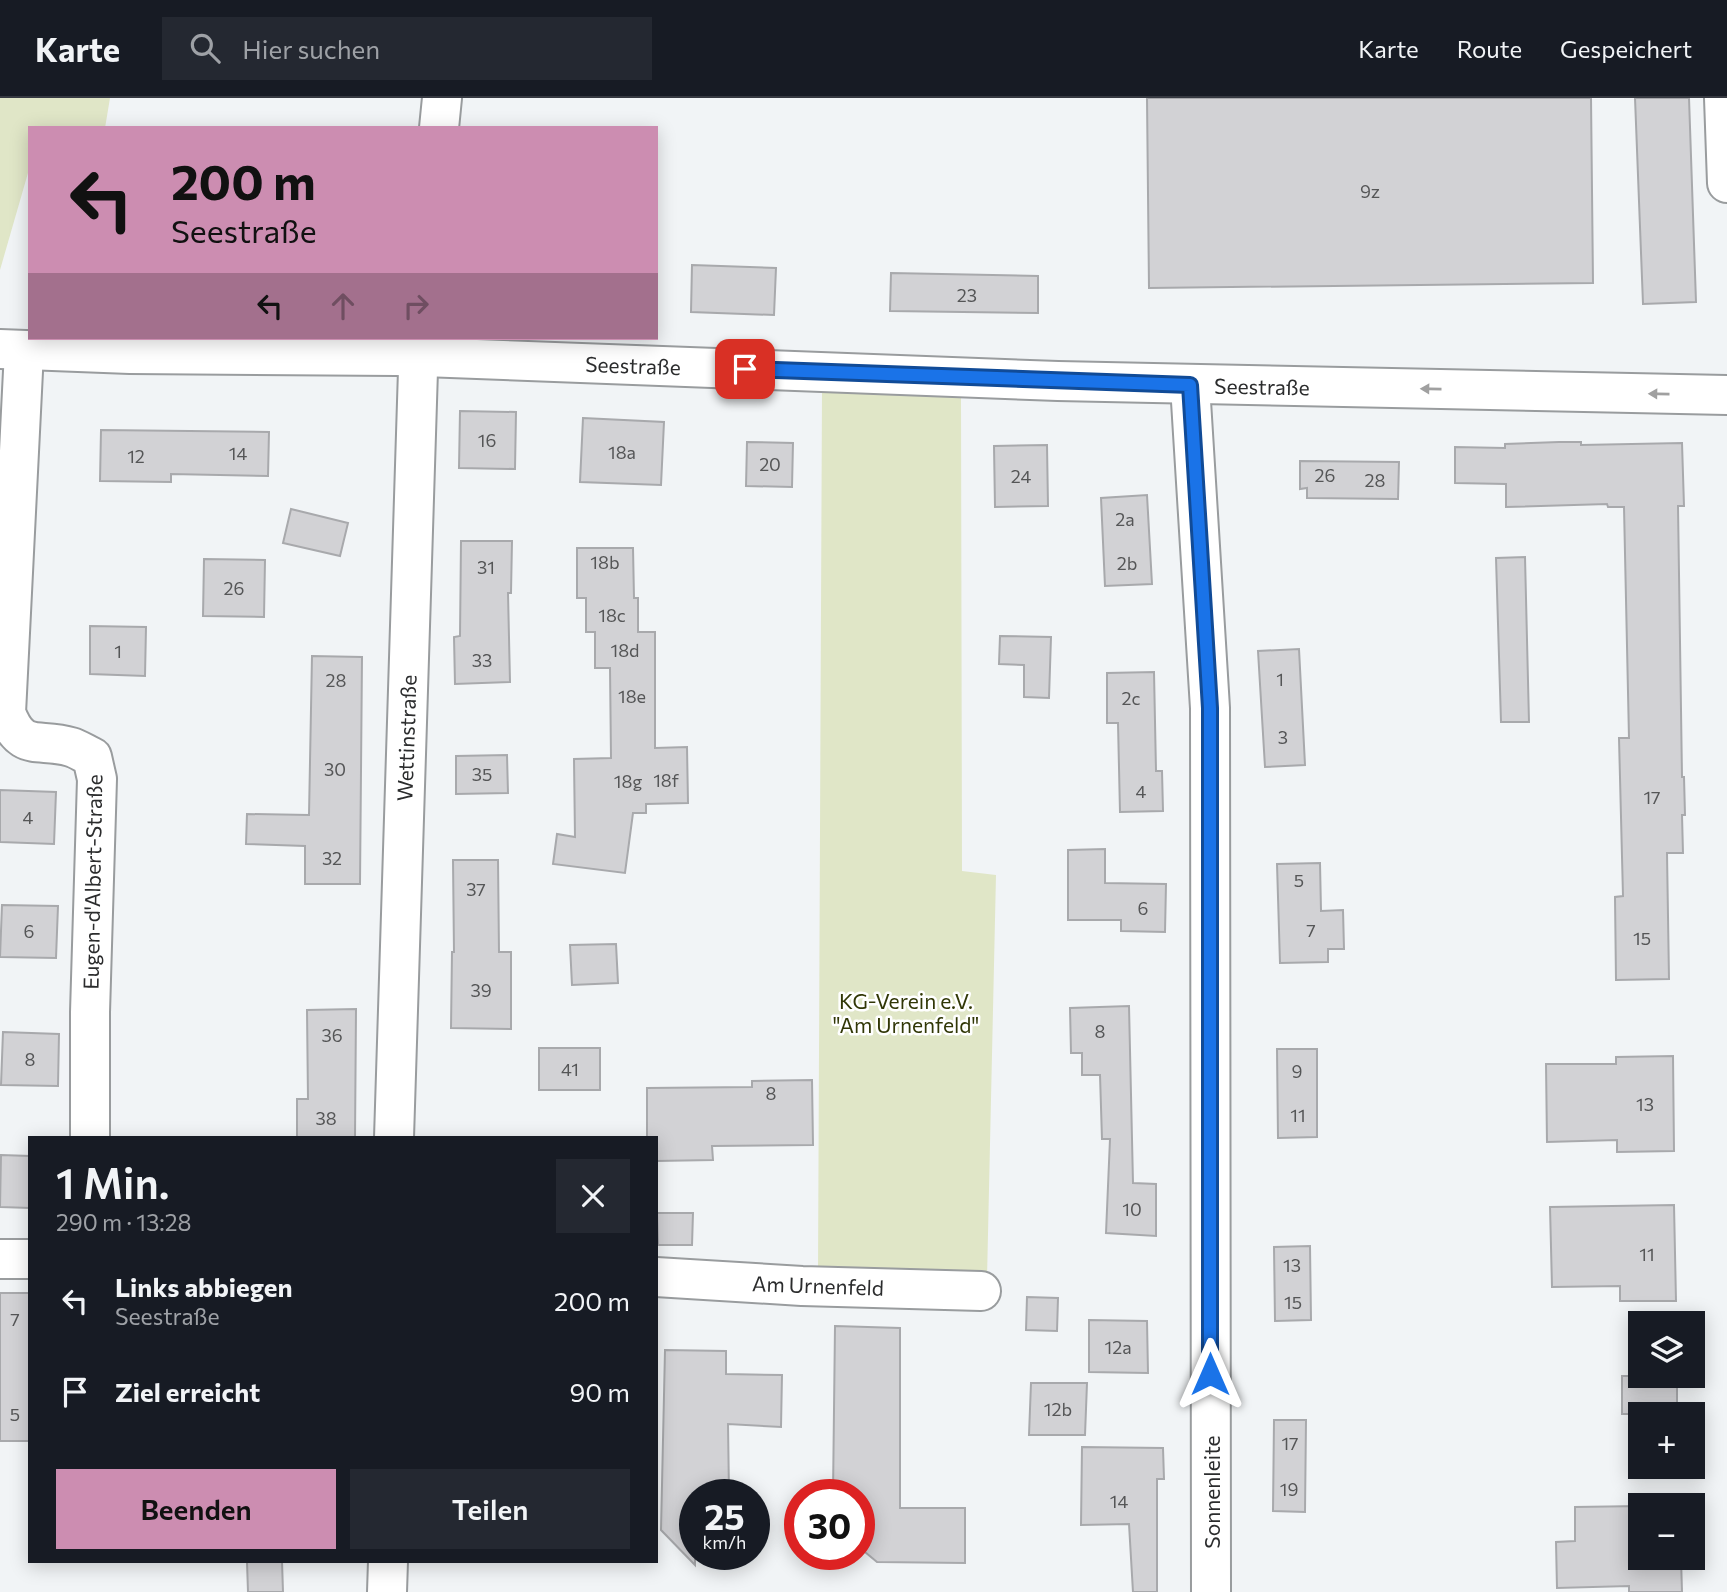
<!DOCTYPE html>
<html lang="de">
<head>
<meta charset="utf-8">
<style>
	:root { --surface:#171b24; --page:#242831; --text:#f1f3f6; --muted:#9ea1a6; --line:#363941; --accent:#cc8db1 }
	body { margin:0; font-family:Commissioner,sans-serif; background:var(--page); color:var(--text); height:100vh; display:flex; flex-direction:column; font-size:26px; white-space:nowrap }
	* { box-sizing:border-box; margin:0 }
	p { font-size:23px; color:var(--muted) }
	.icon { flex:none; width:38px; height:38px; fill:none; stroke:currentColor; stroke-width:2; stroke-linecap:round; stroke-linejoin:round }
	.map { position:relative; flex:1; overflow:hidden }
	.side { position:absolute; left:28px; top:1038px; width:630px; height:427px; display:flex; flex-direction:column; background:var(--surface); border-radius:0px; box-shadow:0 4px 18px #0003 }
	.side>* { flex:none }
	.top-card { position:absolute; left:28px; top:28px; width:630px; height:214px; border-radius:0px; box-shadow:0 4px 18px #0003; background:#cc8db1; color:#111; overflow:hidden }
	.fabs { position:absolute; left:1628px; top:1213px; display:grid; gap:14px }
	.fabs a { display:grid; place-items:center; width:77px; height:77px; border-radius:0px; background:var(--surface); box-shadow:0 4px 18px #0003; font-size:35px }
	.speed { position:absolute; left:679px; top:1381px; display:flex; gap:14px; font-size:35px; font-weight:700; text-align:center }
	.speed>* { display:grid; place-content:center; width:91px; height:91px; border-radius:50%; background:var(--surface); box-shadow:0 4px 18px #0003; line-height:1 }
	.speed small { font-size:18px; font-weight:400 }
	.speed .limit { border:10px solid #d22; background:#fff; color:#111 }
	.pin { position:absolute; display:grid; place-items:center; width:60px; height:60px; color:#fff; margin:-30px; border-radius:14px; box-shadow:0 4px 10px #0006 }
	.me { position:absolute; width:77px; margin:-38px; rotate:0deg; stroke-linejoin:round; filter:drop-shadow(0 0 5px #0008) }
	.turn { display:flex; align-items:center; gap:24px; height:147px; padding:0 28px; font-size:32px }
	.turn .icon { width:91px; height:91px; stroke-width:2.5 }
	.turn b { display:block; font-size:49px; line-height:60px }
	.lanes { display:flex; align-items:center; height:66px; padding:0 28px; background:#0003; justify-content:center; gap:35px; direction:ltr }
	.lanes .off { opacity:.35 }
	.round { display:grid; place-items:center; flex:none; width:74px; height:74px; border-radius:0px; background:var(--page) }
	.head { display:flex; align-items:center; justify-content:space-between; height:119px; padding:0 28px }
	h1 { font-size:42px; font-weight:600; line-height:52px }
	.action { display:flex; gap:14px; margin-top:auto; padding:14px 28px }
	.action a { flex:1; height:80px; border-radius:0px; background:var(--accent); color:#111; font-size:28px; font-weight:600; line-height:80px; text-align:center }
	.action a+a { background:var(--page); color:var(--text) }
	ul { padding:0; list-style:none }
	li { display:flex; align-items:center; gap:21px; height:91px; padding:0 28px }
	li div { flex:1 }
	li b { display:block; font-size:26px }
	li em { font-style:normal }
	header { display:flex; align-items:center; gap:42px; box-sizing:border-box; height:98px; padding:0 35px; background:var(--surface); border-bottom:2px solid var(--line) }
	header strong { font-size:33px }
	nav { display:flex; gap:38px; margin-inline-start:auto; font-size:24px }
	.search { width:490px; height:63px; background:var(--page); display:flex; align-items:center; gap:18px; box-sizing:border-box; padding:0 24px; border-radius:0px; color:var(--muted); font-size:26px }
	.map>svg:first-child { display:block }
	.green { fill:#e0e6c7 }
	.building { fill:#d2d2d5; stroke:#a8a9ac; stroke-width:2 }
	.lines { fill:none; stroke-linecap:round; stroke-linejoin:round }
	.minor-casing { stroke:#999c9e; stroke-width:42 }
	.minor { stroke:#fff; stroke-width:38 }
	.oneway { fill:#a0a0a0 }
	.route-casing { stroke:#114b97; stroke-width:18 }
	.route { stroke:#1a73e8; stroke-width:12 }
	.labels { text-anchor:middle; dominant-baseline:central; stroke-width:5; stroke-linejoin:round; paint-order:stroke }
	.number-label { font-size:18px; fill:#555657 }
	.street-label { font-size:21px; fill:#2b2c2d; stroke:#fff }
	.park-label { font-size:21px; fill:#313706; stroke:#fff }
</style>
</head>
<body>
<header>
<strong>Karte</strong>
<div class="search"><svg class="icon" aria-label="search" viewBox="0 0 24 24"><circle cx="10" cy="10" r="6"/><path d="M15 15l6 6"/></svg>Hier suchen</div>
<nav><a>Karte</a><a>Route</a><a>Gespeichert</a></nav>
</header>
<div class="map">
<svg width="1727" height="1494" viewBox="0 0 1727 1494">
	<rect width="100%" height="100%" fill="#f1f4f6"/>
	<!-- green -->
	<g class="green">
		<path d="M 0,0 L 110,0 L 105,30 L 30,30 L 30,68 L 0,172 Z"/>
		<path d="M 822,292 L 961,299 L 962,773 L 996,777 L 987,1181 L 818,1174 Z"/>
	</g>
	<!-- building -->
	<g class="building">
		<path d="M 1147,0 L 1591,0 L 1593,185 L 1149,190 Z"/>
		<path d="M 1635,0 L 1689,0 L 1696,204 L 1643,206 Z"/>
		<path d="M 692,167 L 776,170 L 774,217 L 691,214 Z"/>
		<path d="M 891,175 L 1038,178 L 1038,215 L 890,213 Z"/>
		<path d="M 460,313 L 516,314 L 515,371 L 459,370 Z"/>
		<path d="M 583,320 L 664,324 L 661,387 L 580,384 Z"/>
		<path d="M 101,332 L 269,334 L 268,378 L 171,376 L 171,384 L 100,383 Z"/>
		<path d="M 747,344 L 793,345 L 792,389 L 746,388 Z"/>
		<path d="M 1559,344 L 1581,344 L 1581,347 L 1682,345 L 1684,408 L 1678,408 L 1682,679 L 1684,679 L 1685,717 L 1682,717 L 1683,755 L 1667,755 L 1669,881 L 1616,882 L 1615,799 L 1623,798 L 1619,640 L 1629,640 L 1624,409 L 1608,409 L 1607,406 L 1506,409 L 1506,386 L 1455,385 L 1455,349 L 1505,350 L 1505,346 Z"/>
		<path d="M 1047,347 L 1048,408 L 995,409 L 994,348 Z"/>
		<path d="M 1300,363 L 1399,364 L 1398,401 L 1307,400 L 1307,390 L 1300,391 Z"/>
		<path d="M 1147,397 L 1152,486 L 1105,488 L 1101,400 Z"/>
		<path d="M 291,411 L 348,425 L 340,458 L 283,445 Z"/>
		<path d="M 461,443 L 512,443 L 511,495 L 508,495 L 510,584 L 455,586 L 454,539 L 460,538 Z"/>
		<path d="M 577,450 L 633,450 L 634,500 L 638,500 L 638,534 L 655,534 L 655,650 L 687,649 L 688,705 L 646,706 L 646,715 L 633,715 L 625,775 L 553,766 L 557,736 L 575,739 L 574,661 L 611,660 L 610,570 L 595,570 L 595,534 L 586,534 L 586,500 L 577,500 Z"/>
		<path d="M 1525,459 L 1529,624 L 1501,624 L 1496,460 Z"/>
		<path d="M 204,461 L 265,462 L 264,519 L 203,518 Z"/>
		<path d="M 90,528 L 146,529 L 145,578 L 90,576 Z"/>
		<path d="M 1000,538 L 1051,539 L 1049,600 L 1024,599 L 1024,567 L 999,566 Z"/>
		<path d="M 1299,551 L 1305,667 L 1265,669 L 1258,553 Z"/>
		<path d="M 312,558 L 362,559 L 360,786 L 305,786 L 305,748 L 246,746 L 247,716 L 309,717 Z"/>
		<path d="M 1154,574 L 1156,673 L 1162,673 L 1163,713 L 1120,714 L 1118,625 L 1107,625 L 1107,575 Z"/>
		<path d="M 507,657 L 508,695 L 456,696 L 456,658 Z"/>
		<path d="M 0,692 L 56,694 L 54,746 L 0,744 Z"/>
		<path d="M 1105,751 L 1105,785 L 1166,786 L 1165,834 L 1121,833 L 1121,822 L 1068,822 L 1068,752 Z"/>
		<path d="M 453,762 L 498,762 L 499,854 L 511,854 L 511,931 L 451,930 L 452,854 L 454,854 Z"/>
		<path d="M 1320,765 L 1321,813 L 1343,812 L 1344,851 L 1328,851 L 1328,864 L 1280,865 L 1277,766 Z"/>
		<path d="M 2,807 L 58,808 L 56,860 L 0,859 Z"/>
		<path d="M 616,846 L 618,885 L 572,887 L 570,847 Z"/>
		<path d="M 1129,908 L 1133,1085 L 1156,1086 L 1156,1138 L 1106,1135 L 1110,1041 L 1102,1041 L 1100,977 L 1082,977 L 1082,955 L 1071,955 L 1070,910 Z"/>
		<path d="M 356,911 L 355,1040 L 297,1040 L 297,1001 L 308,1001 L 307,912 Z"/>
		<path d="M 3,934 L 59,936 L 58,988 L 1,987 Z"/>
		<rect x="539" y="950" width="61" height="42"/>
		<path d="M 1277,951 L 1317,951 L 1317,1039 L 1278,1040 Z"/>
		<path d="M 1673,958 L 1674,1053 L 1617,1054 L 1617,1042 L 1547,1044 L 1546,966 L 1616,966 L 1616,959 Z"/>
		<path d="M 812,982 L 813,1047 L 712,1048 L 713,1062 L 656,1063 L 656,1040 L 647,1040 L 647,990 L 752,989 L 752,983 Z"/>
		<path d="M 1,1057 L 30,1058 L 30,1110 L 0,1109 Z"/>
		<path d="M 1674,1107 L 1676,1203 L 1620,1203 L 1620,1188 L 1552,1189 L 1550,1109 Z"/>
		<path d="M 657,1115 L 693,1115 L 692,1147 L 658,1147 Z"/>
		<path d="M 1310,1148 L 1311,1222 L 1275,1223 L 1274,1149 Z"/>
		<rect x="0" y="1195" width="30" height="148"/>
		<path d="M 1027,1199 L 1058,1200 L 1057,1233 L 1026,1232 Z"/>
		<path d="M 1089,1222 L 1147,1223 L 1148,1275 L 1089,1274 Z"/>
		<path d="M 835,1228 L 900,1230 L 900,1410 L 965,1410 L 965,1465 L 877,1464 L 859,1449 L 859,1396 L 833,1396 Z"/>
		<path d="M 665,1252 L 726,1253 L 726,1276 L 782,1277 L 781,1329 L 728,1326 L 729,1396 L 695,1396 L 695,1467 L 661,1432 Z"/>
		<rect x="1622" y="1278" width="55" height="38"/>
		<path d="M 1031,1285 L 1087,1285 L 1085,1337 L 1029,1337 Z"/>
		<path d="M 1274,1322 L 1306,1322 L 1305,1414 L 1273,1413 Z"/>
		<path d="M 1082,1349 L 1163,1350 L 1164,1381 L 1157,1381 L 1157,1494 L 1133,1494 L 1129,1426 L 1081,1427 Z"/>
		<path d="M 1640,1408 L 1640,1460 L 1681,1460 L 1682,1494 L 1629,1494 L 1629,1488 L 1557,1490 L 1556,1444 L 1575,1443 L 1575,1409 Z"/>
		<path d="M 282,1463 L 283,1494 L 248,1494 L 247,1464 Z"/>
	</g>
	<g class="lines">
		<!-- minor casing -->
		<g class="minor-casing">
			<g id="minor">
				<path d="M 1724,0 L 1727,85"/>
				<path d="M 439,30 L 442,0"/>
				<path d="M 0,251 L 130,256 L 397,258 L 1058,283 L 1727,297"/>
				<path d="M 24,253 L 6,615 C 22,656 38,639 71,649 C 78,651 85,656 92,659 L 97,681 L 90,914 L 90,1040"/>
				<path d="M 1190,287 L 1210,610 L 1211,1494"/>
				<path d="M 394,1040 L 419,240"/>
				<path d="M 0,1161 L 30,1161"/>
				<path d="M 656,1179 L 802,1188 L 981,1193"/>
				<path d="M 387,1494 L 388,1463"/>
			</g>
		</g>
		<!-- minor -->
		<use href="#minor" class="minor"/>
	</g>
	<!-- one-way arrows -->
	<defs><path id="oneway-solid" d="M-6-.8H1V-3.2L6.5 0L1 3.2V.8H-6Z" transform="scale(1.75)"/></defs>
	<g class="oneway">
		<use href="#oneway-solid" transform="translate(1431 291) rotate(-179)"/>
		<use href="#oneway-solid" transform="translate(1659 296) rotate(-179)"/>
	</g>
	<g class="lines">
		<!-- route casing -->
		<g class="route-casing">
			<path id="route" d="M 745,271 L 1190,287 L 1210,610 L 1210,1276"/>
		</g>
		<!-- route -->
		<use href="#route" class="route"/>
	</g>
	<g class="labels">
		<!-- number labels -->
		<g class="number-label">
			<text x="1370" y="93">9z</text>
			<text x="967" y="197">23</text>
			<text x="487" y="342">16</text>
			<text x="622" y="354">18a</text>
			<text x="238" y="355">14</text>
			<text x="136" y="358">12</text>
			<text x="770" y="366">20</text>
			<text x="1325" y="377">26</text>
			<text x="1021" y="378">24</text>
			<text x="1375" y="382">28</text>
			<text x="1125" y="421">2a</text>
			<text x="605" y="464">18b</text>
			<text x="1127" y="465">2b</text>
			<text x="486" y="469">31</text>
			<text x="234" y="490">26</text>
			<text x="612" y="517">18c</text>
			<text x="625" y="552">18d</text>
			<text x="118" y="553">1</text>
			<text x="482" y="562">33</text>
			<text x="1280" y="581">1</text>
			<text x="336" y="582">28</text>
			<text x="632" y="598">18e</text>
			<text x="1131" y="600">2c</text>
			<text x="1283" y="639">3</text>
			<text x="335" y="671">30</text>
			<text x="482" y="676">35</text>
			<text x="666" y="682">18f</text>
			<text x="628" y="683">18g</text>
			<text x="1141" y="693">4</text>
			<text x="1652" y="699">17</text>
			<text x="28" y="719">4</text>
			<text x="332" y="760">32</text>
			<text x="1299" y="782">5</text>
			<text x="476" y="791">37</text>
			<text x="1143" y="810">6</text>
			<text x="1311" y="832">7</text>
			<text x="29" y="833">6</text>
			<text x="1642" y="840">15</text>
			<text x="481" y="892">39</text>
			<text x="1100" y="933">8</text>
			<text x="332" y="937">36</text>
			<text x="30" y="961">8</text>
			<text x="570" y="971">41</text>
			<text x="1297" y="973">9</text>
			<text x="771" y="995">8</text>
			<text x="1645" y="1006">13</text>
			<text x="1298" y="1017">11</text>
			<text x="326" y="1020">38</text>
			<text x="1132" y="1111">10</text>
			<text x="1647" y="1156">11</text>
			<text x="1292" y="1167">13</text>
			<text x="1293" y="1204">15</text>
			<text x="15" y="1221">7</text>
			<text x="1118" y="1249">12a</text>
			<text x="1058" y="1311">12b</text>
			<text x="15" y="1316">5</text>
			<text x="1290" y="1345">17</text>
			<text x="1289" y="1391">19</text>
			<text x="1119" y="1403">14</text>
		</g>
		<!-- street labels -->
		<g class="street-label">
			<text transform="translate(633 267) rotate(2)">Seestraße</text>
			<text transform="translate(1262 288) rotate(1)">Seestraße</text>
			<text transform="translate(406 640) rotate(-88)">Wettinstraße</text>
			<text transform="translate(92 784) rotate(-89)">Eugen-d'Albert-Straße</text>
			<text transform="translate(818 1187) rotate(2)">Am Urnenfeld</text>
			<text transform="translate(1211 1394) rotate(-90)">Sonnenleite</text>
		</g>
		<!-- park labels -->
		<g class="park-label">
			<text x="906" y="902">KG-Verein e.V.<tspan x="906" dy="24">"Am Urnenfeld"</tspan></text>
		</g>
	</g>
</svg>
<div class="fabs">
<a><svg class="icon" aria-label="layers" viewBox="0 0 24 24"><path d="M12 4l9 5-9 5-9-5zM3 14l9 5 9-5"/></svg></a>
<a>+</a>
<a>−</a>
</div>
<div class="speed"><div>25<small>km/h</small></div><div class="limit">30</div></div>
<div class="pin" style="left:745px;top:271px;background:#d93025"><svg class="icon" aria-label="arrive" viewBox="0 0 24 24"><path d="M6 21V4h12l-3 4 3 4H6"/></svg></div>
<svg class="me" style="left:1210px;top:1276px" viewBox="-20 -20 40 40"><path d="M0-17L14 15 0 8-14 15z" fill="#1a73e8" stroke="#fff" stroke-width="4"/></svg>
<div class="top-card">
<div class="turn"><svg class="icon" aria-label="left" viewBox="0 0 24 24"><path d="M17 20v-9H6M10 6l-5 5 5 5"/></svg><div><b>200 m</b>Seestraße</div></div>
<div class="lanes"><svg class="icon" aria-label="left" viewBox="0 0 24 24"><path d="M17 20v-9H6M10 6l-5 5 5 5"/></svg><svg class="icon off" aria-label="ahead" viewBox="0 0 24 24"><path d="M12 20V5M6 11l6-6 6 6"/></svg><svg class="icon off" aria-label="right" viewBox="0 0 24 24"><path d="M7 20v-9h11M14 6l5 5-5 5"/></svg></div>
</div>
<section class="side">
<div class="head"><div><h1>1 Min.</h1><p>290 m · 13:28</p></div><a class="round"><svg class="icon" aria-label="close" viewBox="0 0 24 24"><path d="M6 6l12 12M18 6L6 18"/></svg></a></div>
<ul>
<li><svg class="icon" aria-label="left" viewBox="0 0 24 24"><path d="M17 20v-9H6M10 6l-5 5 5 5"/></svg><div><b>Links abbiegen</b><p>Seestraße</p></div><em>200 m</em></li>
<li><svg class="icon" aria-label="arrive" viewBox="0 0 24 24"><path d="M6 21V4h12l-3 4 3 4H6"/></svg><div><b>Ziel erreicht</b></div><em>90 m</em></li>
</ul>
<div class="action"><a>Beenden</a><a>Teilen</a></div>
</section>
</div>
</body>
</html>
